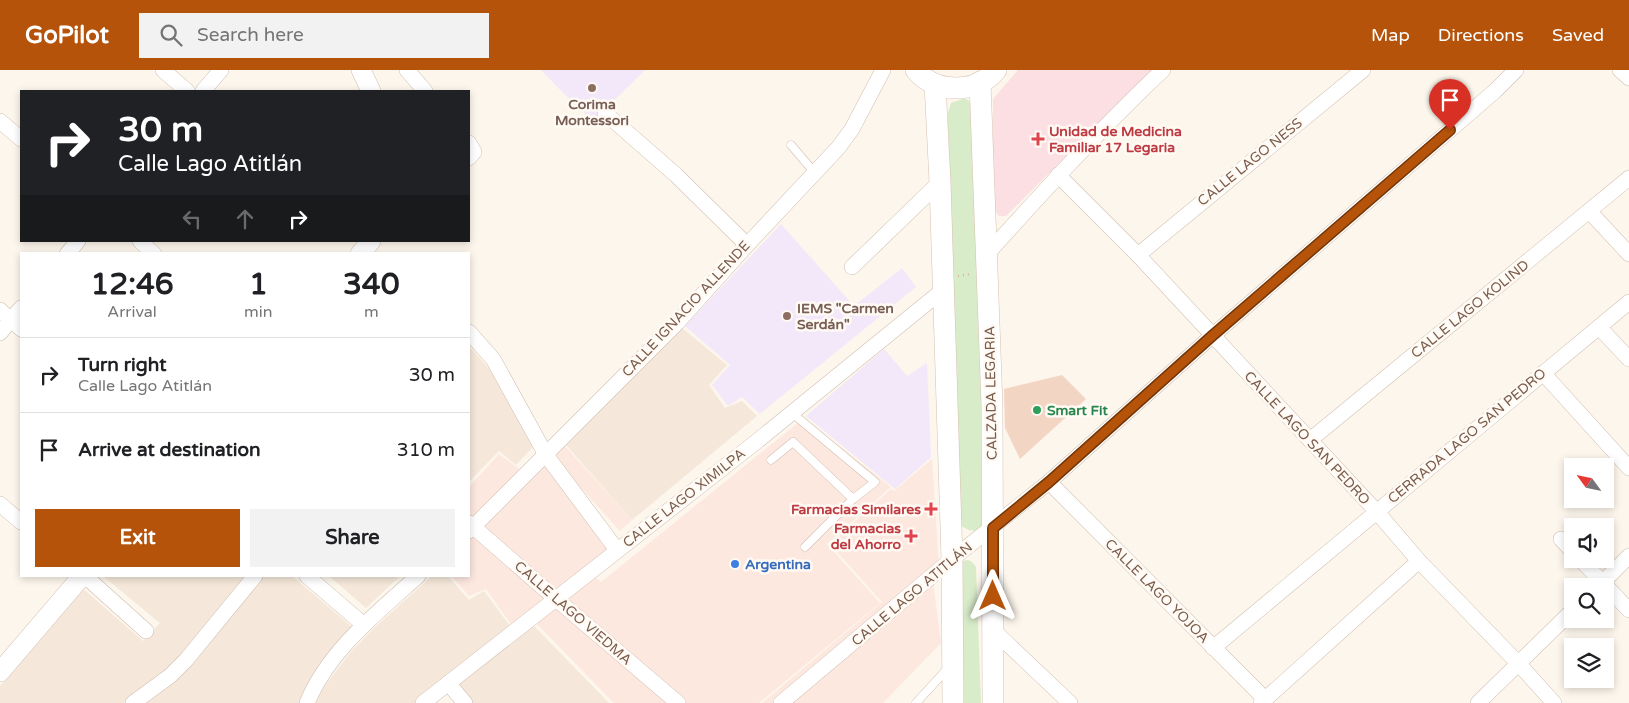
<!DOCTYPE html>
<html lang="en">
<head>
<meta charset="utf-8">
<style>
	:root { --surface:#fff; --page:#f2f2f2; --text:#202124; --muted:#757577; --line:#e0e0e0; --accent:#b45309 }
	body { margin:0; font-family:"Varela Round",sans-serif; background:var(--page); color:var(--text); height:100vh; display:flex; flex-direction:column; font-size:19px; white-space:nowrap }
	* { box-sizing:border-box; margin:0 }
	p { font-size:16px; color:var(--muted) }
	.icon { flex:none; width:28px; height:28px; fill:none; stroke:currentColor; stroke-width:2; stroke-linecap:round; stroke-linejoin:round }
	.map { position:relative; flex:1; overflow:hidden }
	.panel { position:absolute; left:20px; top:182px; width:450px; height:325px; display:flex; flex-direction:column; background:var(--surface); border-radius:0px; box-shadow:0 2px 8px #0003 }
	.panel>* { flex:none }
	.top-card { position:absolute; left:20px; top:20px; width:450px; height:152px; border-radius:0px; box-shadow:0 2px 8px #0003; background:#202124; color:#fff; overflow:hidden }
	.needle { width:32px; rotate:303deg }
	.fabs { position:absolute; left:1564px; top:388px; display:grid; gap:10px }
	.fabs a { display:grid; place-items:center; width:50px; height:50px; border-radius:0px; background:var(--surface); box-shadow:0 2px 8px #0003; font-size:25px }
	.pin { position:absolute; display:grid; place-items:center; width:42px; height:42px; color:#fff; margin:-51px -21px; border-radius:50% 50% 50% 0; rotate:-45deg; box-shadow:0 0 5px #0007 }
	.pin .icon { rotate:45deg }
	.me { position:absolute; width:55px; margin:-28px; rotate:0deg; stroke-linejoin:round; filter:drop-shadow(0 0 4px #0008) }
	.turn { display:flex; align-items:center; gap:18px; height:105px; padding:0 15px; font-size:22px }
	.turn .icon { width:65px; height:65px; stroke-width:2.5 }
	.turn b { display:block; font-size:35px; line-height:42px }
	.lanes { display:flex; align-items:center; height:48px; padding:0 15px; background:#0003; justify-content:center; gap:25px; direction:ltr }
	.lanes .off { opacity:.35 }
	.eta { display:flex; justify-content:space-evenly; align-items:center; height:85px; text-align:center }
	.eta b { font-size:30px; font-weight:800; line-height:35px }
	.cta { display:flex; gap:10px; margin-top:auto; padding:10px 15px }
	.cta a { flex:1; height:58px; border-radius:0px; background:var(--accent); color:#fff; font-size:20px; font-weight:800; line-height:58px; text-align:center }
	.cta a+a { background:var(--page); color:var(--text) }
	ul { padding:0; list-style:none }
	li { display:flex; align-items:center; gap:15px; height:75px; padding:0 15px; border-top:1px solid var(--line) }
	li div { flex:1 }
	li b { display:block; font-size:19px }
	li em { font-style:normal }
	header { display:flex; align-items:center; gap:30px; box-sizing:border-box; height:70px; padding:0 25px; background:var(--accent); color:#fff }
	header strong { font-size:24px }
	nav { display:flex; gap:28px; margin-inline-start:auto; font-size:18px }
	.search { width:350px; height:45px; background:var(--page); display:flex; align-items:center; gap:12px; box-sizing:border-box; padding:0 18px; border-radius:0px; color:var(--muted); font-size:19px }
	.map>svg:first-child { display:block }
	.residential { fill:#f5e8da }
	.commercial { fill:#fde8e0 }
	.education { fill:#f3e8fa }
	.medical { fill:#fbdfe3 }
	.green { fill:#d8ecc9 }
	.building { fill:#f3d5c3 }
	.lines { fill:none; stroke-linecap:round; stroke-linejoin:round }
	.service-casing { stroke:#d1beb0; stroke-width:9 }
	.minor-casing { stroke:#d1beb0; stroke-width:16 }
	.tertiary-casing { stroke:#d1beb0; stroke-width:20 }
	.secondary-casing { stroke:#d6c0b0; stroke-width:22 }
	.path { stroke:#d9b8a5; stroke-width:2.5; stroke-dasharray:1 4; stroke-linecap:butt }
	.service { stroke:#fff; stroke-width:8 }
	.minor { stroke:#fff; stroke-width:15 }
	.tertiary { stroke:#fff; stroke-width:19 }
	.secondary { stroke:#fff; stroke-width:21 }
	.route-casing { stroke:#753606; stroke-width:12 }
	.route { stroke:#b45309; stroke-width:9 }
	.education-dot { fill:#8d6e63; stroke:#fffaf3; stroke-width:2 }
	.health-dot { fill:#e0444e; stroke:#fffaf3; stroke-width:2 }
	.leisure-dot { fill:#2e9e5b; stroke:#fffaf3; stroke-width:2 }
	.shop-dot { fill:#3f7fe0; stroke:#fffaf3; stroke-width:2 }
	.labels { text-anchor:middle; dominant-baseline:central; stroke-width:5; stroke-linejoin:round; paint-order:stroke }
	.education-label { font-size:14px; font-weight:bold; fill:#785e54; stroke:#fffaf3 }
	.health-label { font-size:14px; font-weight:bold; fill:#be3a42; stroke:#fffaf3; text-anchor:end }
	.street-label { font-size:14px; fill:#7a5c4d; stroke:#fffaf3 }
	.leisure-label { font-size:14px; font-weight:bold; fill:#27864d; stroke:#fffaf3; text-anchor:start }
	.shop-label { font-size:14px; font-weight:bold; fill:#366cbe; stroke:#fffaf3; text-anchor:start }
</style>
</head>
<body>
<header>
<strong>GoPilot</strong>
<div class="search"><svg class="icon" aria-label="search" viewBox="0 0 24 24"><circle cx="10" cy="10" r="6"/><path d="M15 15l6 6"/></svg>Search here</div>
<nav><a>Map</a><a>Directions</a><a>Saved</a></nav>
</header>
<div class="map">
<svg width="1629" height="633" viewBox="0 0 1629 633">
	<rect width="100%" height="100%" fill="#fdf6ec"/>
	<!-- residential -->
	<g class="residential">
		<path d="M 682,258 L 727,295 L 709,315 L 725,338 L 742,331 L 757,346 L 632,450 L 566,375 Z"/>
		<path d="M 469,276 L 499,310 L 536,374 L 516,395 L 499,381 L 469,412 Z"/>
		<path d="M 103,506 L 251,506 L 172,598 L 124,633 L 0,633 L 0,616 L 81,517 L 143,571 L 160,553 Z"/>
		<path d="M 262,506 L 292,506 L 351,556 L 301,633 L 139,633 Z"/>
		<path d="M 329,506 L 400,506 L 366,538 Z"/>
		<path d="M 432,506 L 448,506 L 469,530 L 484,521 L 510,556 L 418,633 L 315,633 L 326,614 L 351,582 L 374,558 Z"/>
		<path d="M 533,555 L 609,633 L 472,633 L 458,616 Z"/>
	</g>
	<!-- commercial -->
	<g class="commercial">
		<path d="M 804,348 L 891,417 L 827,474 L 880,533 L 759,633 L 682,633 L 563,532 L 594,506 L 601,512 Z"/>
		<path d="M 564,375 L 632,450 L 620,461 L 552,386 Z"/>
		<path d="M 499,384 L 522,401 L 472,451 L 469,448 L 469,417 Z"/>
		<path d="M 932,389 L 939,497 L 777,633 L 762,633 L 882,532 L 830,474 L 891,419 L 894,421 Z"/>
		<path d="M 545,393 L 612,477 L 555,523 L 480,456 Z"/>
		<path d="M 473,463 L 547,527 L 513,557 L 486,519 L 469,526 L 451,506 L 469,506 L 469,466 Z"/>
		<path d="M 933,511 L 941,573 L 883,633 L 787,633 Z"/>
		<path d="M 557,535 L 671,633 L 614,633 L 536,553 Z"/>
	</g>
	<!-- education -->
	<g class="education">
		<path d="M 541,0 L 645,0 L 594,50 L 576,36 Z"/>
		<path d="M 781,154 L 854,236 L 902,198 L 916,217 L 760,344 L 742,327 L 728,336 L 712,315 L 730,295 L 685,256 Z"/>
		<path d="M 884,279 L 907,306 L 927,293 L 931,387 L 895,419 L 806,346 Z"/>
	</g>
	<!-- medical -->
	<path class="medical" d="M 1018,0 L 1153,0 L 1012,140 L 1006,146 L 999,146 L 993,138 L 993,29 Z"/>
	<!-- green -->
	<g class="green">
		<path d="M 965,28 L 971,33 L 980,243 L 984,452 L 981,458 L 976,461 L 969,460 L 961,456 L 948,56 L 948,43 L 951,33 Z"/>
		<path d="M 968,490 L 972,492 L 976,497 L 981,633 L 959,633 L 960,494 L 963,491 Z"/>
	</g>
	<!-- building -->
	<path class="building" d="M 1062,305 L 1086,329 L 1020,389 L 1005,358 L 1004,319 Z"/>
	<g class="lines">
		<!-- service casing -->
		<g class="service-casing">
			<g id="service">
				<path d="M 791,75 L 814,102"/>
				<path d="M 792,343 L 875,412 L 853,429 L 805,477"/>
				<path d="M 771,390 L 793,372 L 853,429"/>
				<path d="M 916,633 L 949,597"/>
			</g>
		</g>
		<!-- minor casing -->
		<g class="minor-casing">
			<g id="minor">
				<path d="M 163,0 L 187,21"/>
				<path d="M 407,0 L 425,21"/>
				<path d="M 1620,0 L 1629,8"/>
				<path d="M 203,21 L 221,0"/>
				<path d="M 605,43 L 676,105 L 747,175"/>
				<path d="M 0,51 L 21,69"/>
				<path d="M 469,73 L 474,82 L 469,88"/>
				<path d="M 1058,105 L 1138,185 L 1377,442 L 1419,491 L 1518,593 L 1554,633"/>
				<path d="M 1589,141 L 1629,184"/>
				<path d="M 140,171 L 154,184"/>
				<path d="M 67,184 L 78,171"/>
				<path d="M 987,184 C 1044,121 1101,58 1163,0"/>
				<path d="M 1138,185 L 1363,0"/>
				<path d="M 852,197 L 940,112"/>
				<path d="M 0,240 L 21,259"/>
				<path d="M 1599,257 L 1629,289"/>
				<path d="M 469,262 L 493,289 L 546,385 L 617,480"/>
				<path d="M 0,263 L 21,238"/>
				<path d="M 1543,303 L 1629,398"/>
				<path d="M 1310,370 L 1629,108"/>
				<path d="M 1049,412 L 1265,629"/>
				<path d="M 0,434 L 21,452"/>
				<path d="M 469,453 L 555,528 L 678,633"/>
				<path d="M 469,461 L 677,253 L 747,175 L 838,78 L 852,59 L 883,0"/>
				<path d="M 1561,469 L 1572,481"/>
				<path d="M 1580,489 L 1629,540"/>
				<path d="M 85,506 L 146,561"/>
				<path d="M 307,506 L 364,555"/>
				<path d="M 1599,516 L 1629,486"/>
				<path d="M 993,560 L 1070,633"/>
				<path d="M 1213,578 L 1629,232"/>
				<path d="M 448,613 L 465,633"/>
				<path d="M 133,633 L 170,606 L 186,590 L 255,506"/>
				<path d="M 307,633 C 328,581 378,542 418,506"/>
				<path d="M 423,633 L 756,372 L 943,220"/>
				<path d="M 781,633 L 952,489 L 1049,412 L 1212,266 L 1495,21 L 1516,0"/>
				<path d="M 1261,633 L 1419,491"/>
				<path d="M 1478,633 L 1572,541"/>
			</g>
		</g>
		<!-- tertiary casing -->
		<g class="tertiary-casing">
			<g id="tertiary">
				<path d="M 361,0 L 371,21"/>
				<path d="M 360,184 L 371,171"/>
				<path d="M 0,602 L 82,506"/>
			</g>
		</g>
		<!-- secondary casing -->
		<g class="secondary-casing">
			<g id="secondary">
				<path d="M 916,0 C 935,24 977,24 996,0"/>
				<path d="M 980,12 L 992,335 L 993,633"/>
				<path d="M 935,14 L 940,112 L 952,489 L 953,633"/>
			</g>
		</g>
		<!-- path -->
		<path class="path" d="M 958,206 L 970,204"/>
		<!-- service -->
		<use href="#service" class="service"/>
		<!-- minor -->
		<use href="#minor" class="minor"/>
		<!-- tertiary -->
		<use href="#tertiary" class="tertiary"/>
		<!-- secondary -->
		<use href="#secondary" class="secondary"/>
	</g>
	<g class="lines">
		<!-- route casing -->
		<g class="route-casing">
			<path id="route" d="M 993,526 L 993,458 L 1049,412 L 1212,266 L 1450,60"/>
		</g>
		<!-- route -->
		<use href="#route" class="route"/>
	</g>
	<!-- markers -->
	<g class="education-dot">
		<circle cx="592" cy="18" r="5"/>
		<circle cx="787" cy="246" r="5"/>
	</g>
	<g class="health-dot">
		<path d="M1035.5 61.5h5v5h5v5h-5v5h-5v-5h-5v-5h5z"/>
		<path d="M928.5 431.5h5v5h5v5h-5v5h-5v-5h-5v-5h5z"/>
		<path d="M908.5 458.5h5v5h5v5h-5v5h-5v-5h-5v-5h5z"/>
	</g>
	<circle class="leisure-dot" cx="1037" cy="340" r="5"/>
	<circle class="shop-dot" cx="735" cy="494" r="5"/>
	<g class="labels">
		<!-- education labels -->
		<g class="education-label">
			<text x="592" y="34">Corima<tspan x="592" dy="16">Montessori</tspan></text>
			<text x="797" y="238" text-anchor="start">IEMS "Carmen<tspan x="797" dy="16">Serdán"</tspan></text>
		</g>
		<!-- health labels -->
		<g class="health-label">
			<text x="1049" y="61" text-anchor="start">Unidad de Medicina<tspan x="1049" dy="16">Familiar 17 Legaria</tspan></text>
			<text x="921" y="439">Farmacias Similares</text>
			<text x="901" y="458">Farmacias<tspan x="901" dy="16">del Ahorro</tspan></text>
		</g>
		<!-- street labels -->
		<g class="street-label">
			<text transform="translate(1250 92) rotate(-39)">CALLE LAGO NESS</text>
			<text transform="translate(686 239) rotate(-47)">CALLE IGNACIO ALLENDE</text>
			<text transform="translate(1470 239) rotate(-39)">CALLE LAGO KOLIND</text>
			<text transform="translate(991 323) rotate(-91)">CALZADA LEGARIA</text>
			<text transform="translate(1467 366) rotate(-40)">CERRADA LAGO SAN PEDRO</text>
			<text transform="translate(1307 368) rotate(47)">CALLE LAGO SAN PEDRO</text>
			<text transform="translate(684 428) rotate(-38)">CALLE LAGO XIMILPA</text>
			<text transform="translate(1157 521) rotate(45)">CALLE LAGO YOJOA</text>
			<text transform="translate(912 524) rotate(-40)">CALLE LAGO ATITLÁN</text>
			<text transform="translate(573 543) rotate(41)">CALLE LAGO VIEDMA</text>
		</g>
		<!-- leisure labels -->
		<g class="leisure-label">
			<text x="1047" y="340">Smart Fit</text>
		</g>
		<!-- shop labels -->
		<g class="shop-label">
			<text x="745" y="494">Argentina</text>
		</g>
	</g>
</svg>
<div class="fabs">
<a><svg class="needle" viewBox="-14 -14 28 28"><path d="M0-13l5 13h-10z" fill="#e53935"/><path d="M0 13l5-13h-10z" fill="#757577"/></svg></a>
<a><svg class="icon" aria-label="sound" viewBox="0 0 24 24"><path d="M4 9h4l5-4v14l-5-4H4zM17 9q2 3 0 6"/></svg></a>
<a><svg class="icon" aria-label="search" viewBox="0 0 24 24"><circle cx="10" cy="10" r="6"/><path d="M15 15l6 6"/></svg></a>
<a><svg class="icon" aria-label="layers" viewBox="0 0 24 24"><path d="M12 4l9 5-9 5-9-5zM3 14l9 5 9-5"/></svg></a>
</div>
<div class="pin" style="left:1450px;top:60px;background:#d93025"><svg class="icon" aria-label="arrive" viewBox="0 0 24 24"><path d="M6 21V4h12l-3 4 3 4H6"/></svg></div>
<svg class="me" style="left:993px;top:526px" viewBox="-20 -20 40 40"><path d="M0-17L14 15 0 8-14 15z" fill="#b45309" stroke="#fff" stroke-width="4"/></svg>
<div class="top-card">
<div class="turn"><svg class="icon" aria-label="right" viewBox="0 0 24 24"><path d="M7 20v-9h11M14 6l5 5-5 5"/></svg><div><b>30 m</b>Calle Lago Atitlán</div></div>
<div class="lanes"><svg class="icon off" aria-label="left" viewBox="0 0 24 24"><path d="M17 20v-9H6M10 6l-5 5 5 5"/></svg><svg class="icon off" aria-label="ahead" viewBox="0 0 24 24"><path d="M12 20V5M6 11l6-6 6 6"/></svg><svg class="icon" aria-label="right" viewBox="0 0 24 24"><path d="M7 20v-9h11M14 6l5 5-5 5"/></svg></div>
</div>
<section class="panel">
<div class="eta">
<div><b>12:46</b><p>Arrival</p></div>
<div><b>1</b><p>min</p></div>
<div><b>340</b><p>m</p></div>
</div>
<ul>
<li><svg class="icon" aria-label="right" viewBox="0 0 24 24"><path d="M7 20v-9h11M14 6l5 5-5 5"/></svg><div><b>Turn right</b><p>Calle Lago Atitlán</p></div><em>30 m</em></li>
<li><svg class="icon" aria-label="arrive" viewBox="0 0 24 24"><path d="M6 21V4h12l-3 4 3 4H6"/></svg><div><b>Arrive at destination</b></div><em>310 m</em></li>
</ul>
<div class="cta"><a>Exit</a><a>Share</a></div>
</section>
</div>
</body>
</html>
